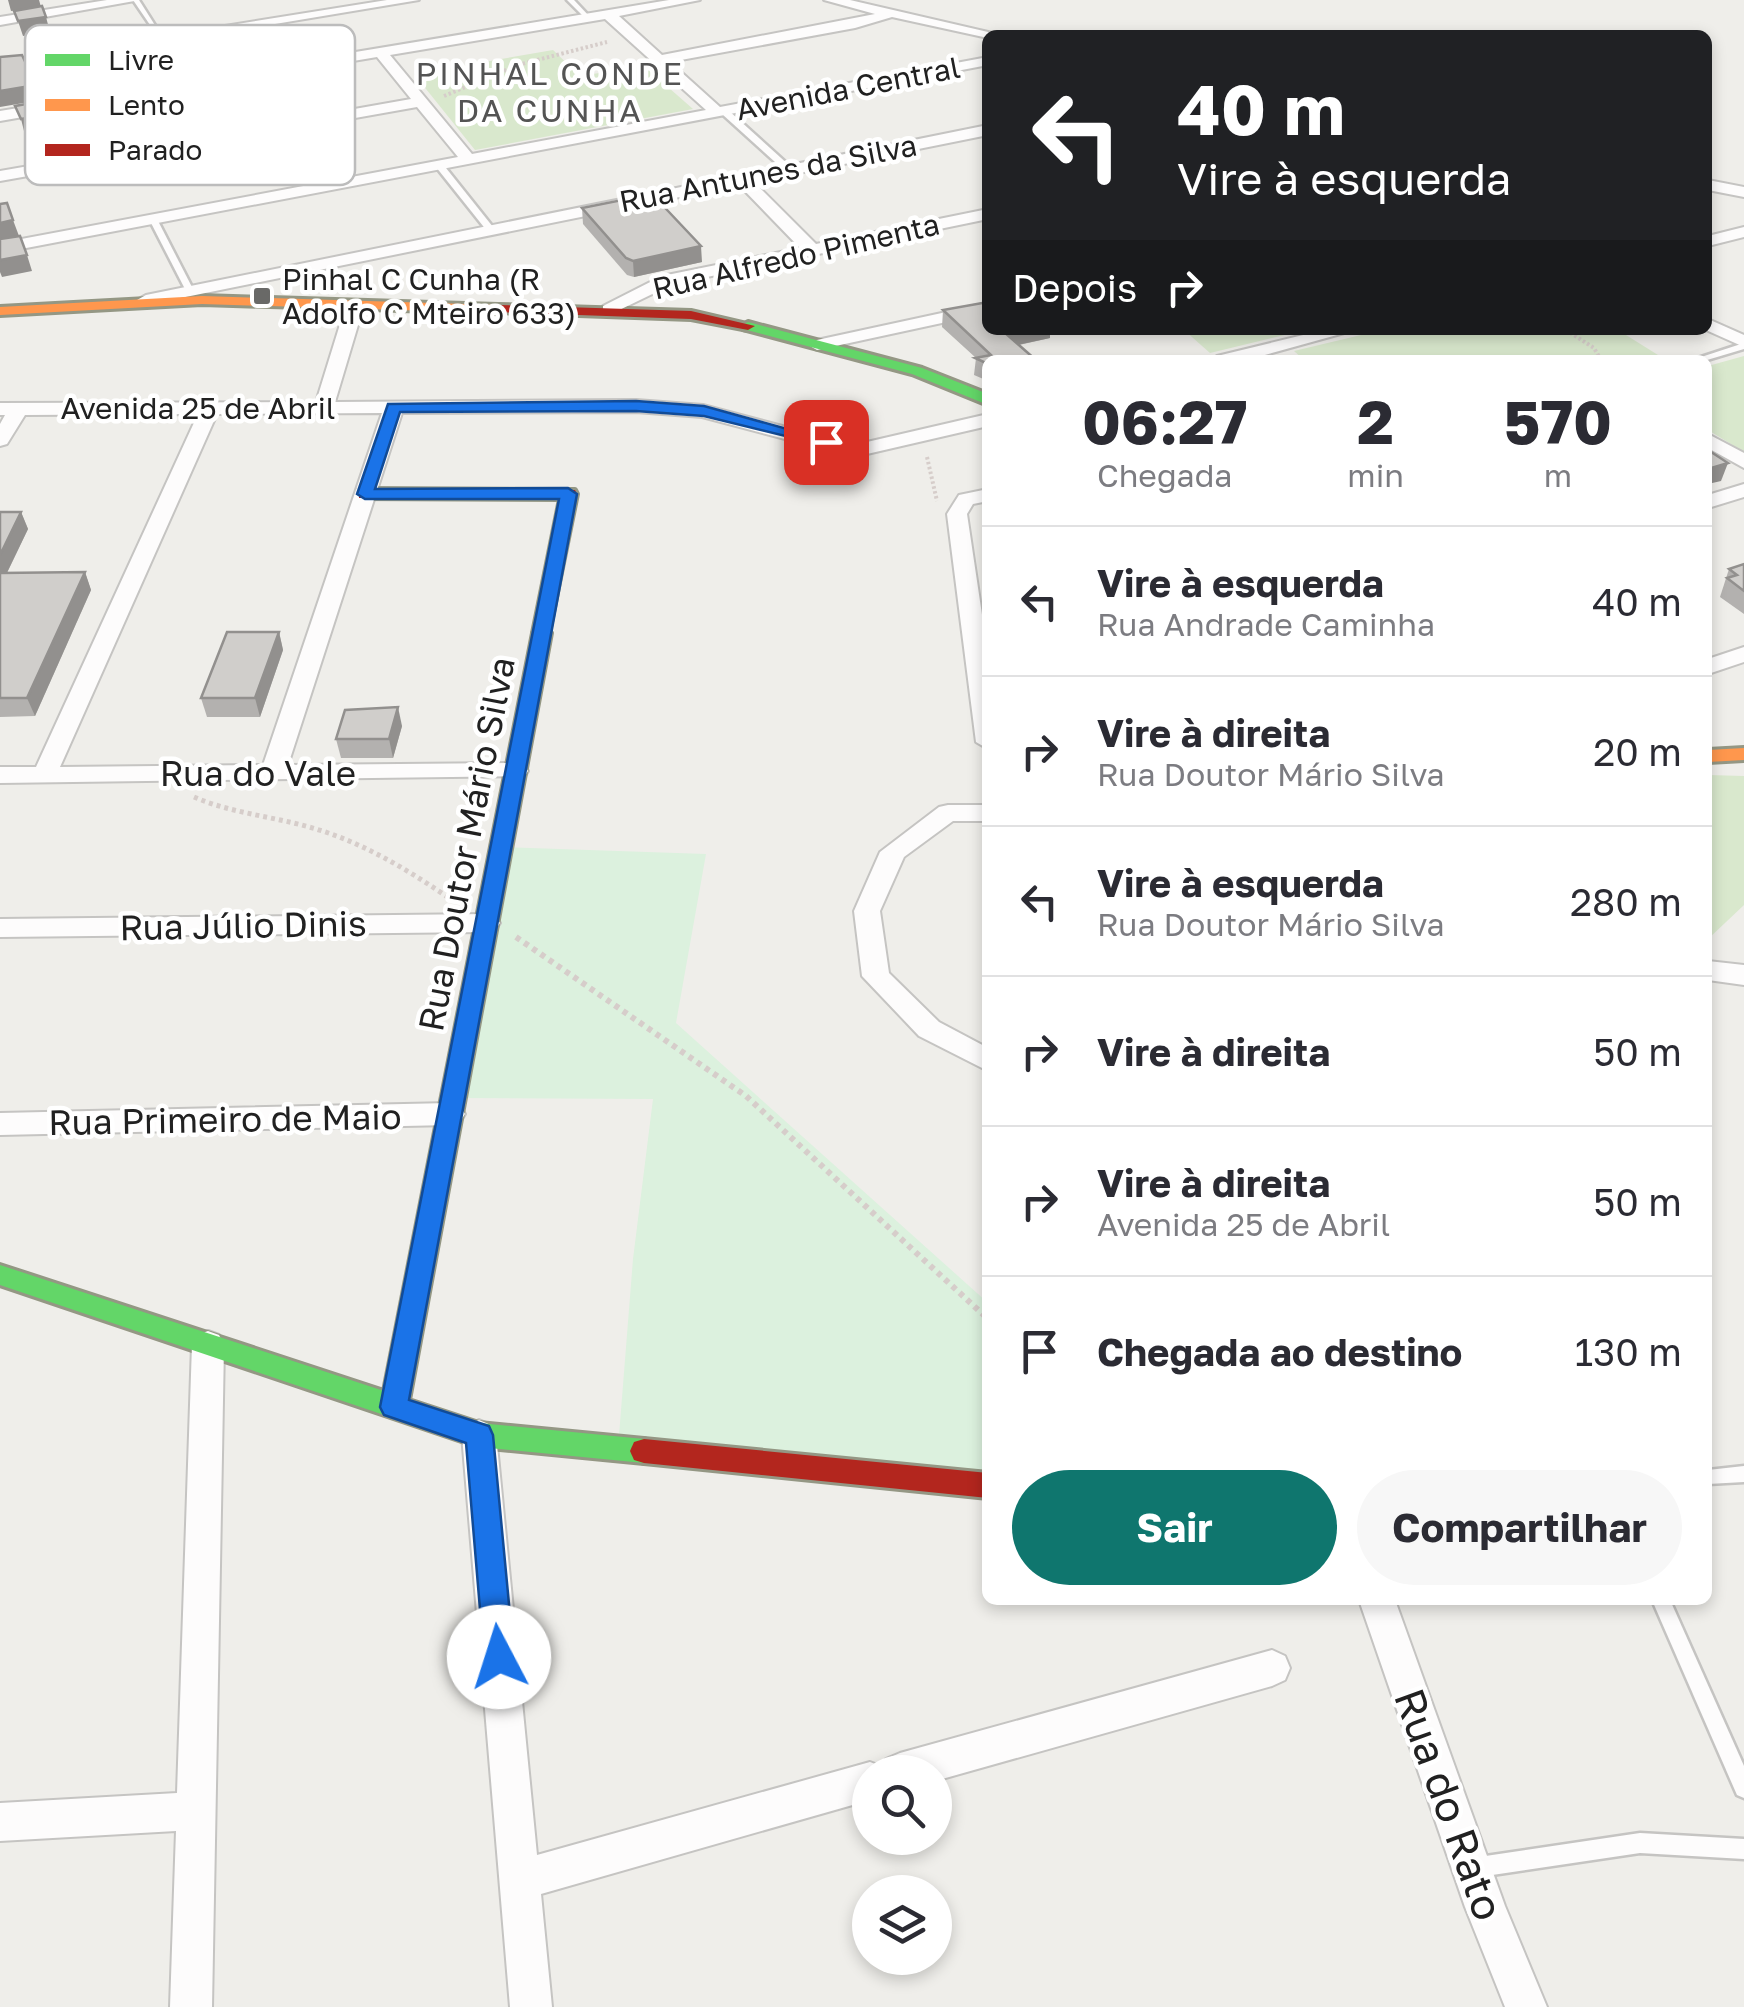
<!DOCTYPE html>
<html lang="pt">
<head>
<meta charset="utf-8">
<style>
	:root { --surface:#fff; --page:#f7f7f7; --text:#2b2b33; --muted:#7c7c81; --line:#e1e1e2; --accent:#0f766e }
	body { margin:0; font-family:"Golos Text",sans-serif; background:var(--page); color:var(--text); height:100vh; display:flex; flex-direction:column; font-size:38px; white-space:nowrap }
	* { box-sizing:border-box; margin:0 }
	p { font-size:32px; color:var(--muted) }
	.icon { flex:none; width:55px; height:55px; fill:none; stroke:currentColor; stroke-width:2; stroke-linecap:round; stroke-linejoin:round }
	.map { position:relative; flex:1; overflow:hidden }
	.details { position:absolute; left:982px; top:355px; width:730px; height:1250px; display:flex; flex-direction:column; background:var(--surface); border-radius:15px; box-shadow:0 5px 15px #0003 }
	.details>* { flex:none }
	.banner { position:absolute; left:982px; top:30px; width:730px; height:305px; border-radius:15px; box-shadow:0 5px 15px #0003; background:#202124; color:#fff; overflow:hidden }
	.tools { position:absolute; left:852px; top:1755px; display:grid; gap:20px }
	.tools a { display:grid; place-items:center; width:100px; height:100px; border-radius:50%; background:var(--surface); box-shadow:0 5px 15px #0003; font-size:50px }
	.pin { position:absolute; display:grid; place-items:center; width:85px; height:85px; color:#fff; margin:-42px; border-radius:20px; box-shadow:0 5px 15px #0006 }
	.me { position:absolute; width:110px; margin:-55px; rotate:355deg; stroke-linejoin:round; filter:drop-shadow(0 0 8px #0008) }
	.turn { display:flex; align-items:center; gap:35px; height:210px; padding:0 30px; font-size:45px }
	.turn .icon { width:130px; height:130px; stroke-width:2.5 }
	.turn b { display:block; font-size:70px; line-height:85px }
	.then { display:flex; align-items:center; height:95px; padding:0 30px; background:#0003; gap:20px; font-size:38px }
	.eta { display:flex; justify-content:space-evenly; align-items:center; height:170px; text-align:center }
	.eta b { font-size:60px; font-weight:700; line-height:70px }
	.action { display:flex; gap:20px; margin-top:auto; padding:20px 30px }
	.action a { flex:1; height:115px; border-radius:60px; background:var(--accent); color:#fff; font-size:40px; font-weight:700; line-height:115px; text-align:center }
	.action a+a { background:var(--page); color:var(--text) }
	ul { padding:0; list-style:none }
	li { display:flex; align-items:center; gap:30px; height:150px; padding:0 30px; border-top:2px solid var(--line) }
	li div { flex:1 }
	li b { display:block; font-size:38px }
	li em { font-style:normal }
	.map>svg:first-child { display:block }
	.grass { fill:#d9e8cd }
	.park { fill:#dcf1de }
	.lines { fill:none; stroke-linecap:round; stroke-linejoin:round }
	.lane-casing { stroke:#c5c4c2; stroke-width:5 }
	.street-casing { stroke:#c5c4c2; stroke-width:4 }
	.fast-casing { stroke:#949784; stroke-width:6 }
	.slow-casing { stroke:#949784; stroke-width:6 }
	.jam-casing { stroke:#949784; stroke-width:6 }
	.path-far2 { stroke:#d6cdca; stroke-width:4; stroke-dasharray:2.5 2.5; stroke-linecap:butt }
	.path-far1 { stroke:#d6cdca; stroke-width:5; stroke-dasharray:4 4; stroke-linecap:butt }
	.path { stroke:#d6cdca; stroke-width:6; stroke-dasharray:5 5; stroke-linecap:butt }
	.lane { fill:#fdfcfc; fill-rule:evenodd }
	.street { fill:#fdfcfc; fill-rule:evenodd }
	.fast { fill:#63d668; fill-rule:evenodd }
	.slow { fill:#ff974d; fill-rule:evenodd }
	.jam { fill:#b3261e; fill-rule:evenodd }
	.wall { fill:#b3b1af }
	.shaded-wall { fill:#92908e }
	.building { fill:#d0cecb; stroke:#92908e; stroke-width:2.5 }
	.route { fill:#1a73e8; stroke:#114b97; stroke-width:2.5 }
	.poi-dot { fill:#696967; stroke:#fff; stroke-width:4 }
	.labels { text-anchor:middle; dominant-baseline:central; stroke-width:9; stroke-linejoin:round; paint-order:stroke }
	.far-street-label { font-size:30px; fill:#212121; stroke:#fff }
	.far-poi-label { font-size:30px; fill:#212121; stroke:#fff; text-anchor:start }
	.far-neighbourhood-label { font-size:32px; letter-spacing:2.5px; fill:#545454; stroke:#fff }
	.street-label { font-size:35px; fill:#212121; stroke:#fff }
	.near-street-label { font-size:42px; fill:#212121; stroke:#fff }
	.key { fill:#fff; stroke:#bcbcbc; stroke-width:2.5 }
	.key-label { font-size:28px; fill:#212121 }
</style>
</head>
<body>
<div class="map">
<svg width="1744" height="2007" viewBox="0 0 1744 2007">
	<rect width="100%" height="100%" fill="#efeeea"/>
	<!-- grass -->
	<g class="grass">
		<path d="M 553,50 L 580,76 L 644,66 L 693,109 L 475,150 L 414,74 Z"/>
		<path d="M 1184,330 L 1305,330 L 1210,353 Z"/>
		<path d="M 1382,330 L 1618,330 L 1666,360 L 1304,360 L 1294,351 Z"/>
		<path d="M 1744,356 L 1744,452 L 1708,430 L 1708,366 Z"/>
		<path d="M 1708,775 L 1744,776 L 1744,905 L 1708,939 Z"/>
	</g>
	<!-- park -->
	<path class="park" d="M 501,847 L 706,854 L 676,1023 L 987,1302 L 987,1486 L 618,1448 L 633,1259 L 653,1099 L 454,1098 Z"/>
	<g class="lines">
		<!-- lane casing -->
		<g class="lane-casing">
			<g id="lane">
				<path d="M 133,0 L 139,0 L 165,41 L 161,41 Z"/>
				<path d="M 567,0 L 574,0 L 589,16 L 589,18 L 585,18 Z"/>
				<path d="M 722,110 L 728,110 L 791,167 L 791,171 L 785,171 L 722,114 Z"/>
				<path d="M 436,163 L 442,163 L 493,227 L 493,231 L 487,231 L 436,167 Z"/>
				<path d="M 150,217 L 157,219 L 194,291 L 193,293 L 186,291 L 149,219 Z"/>
				<path d="M 1744,343 L 1744,349 L 1707,360 L 1692,360 Z"/>
				<path d="M 1744,1466 L 1744,1482 L 1708,1484 L 1708,1470 Z"/>
				<path d="M 1652,1600 L 1670,1600 L 1744,1766 L 1744,1798 L 1737,1795 Z"/>
				<path d="M 1640,1833 L 1744,1839 L 1744,1859 L 1640,1853 L 1472,1878 L 1465,1875 L 1462,1868 L 1465,1861 L 1472,1858 Z"/>
			</g>
		</g>
		<!-- street casing -->
		<g class="street-casing">
			<g id="street">
				<path d="M 107,0 L 140,0 L 0,25 L 0,17 Z"/>
				<path d="M 387,0 L 419,0 L 0,70 L 0,62 Z"/>
				<path d="M 669,0 L 700,0 L 619,16 L 662,55 L 875,14 L 824,0 L 850,0 L 1001,35 L 988,38 L 892,17 L 855,28 L 670,62 L 720,107 L 988,57 L 988,65 L 0,253 L 0,243 L 458,157 L 417,107 L 0,181 L 0,171 L 121,150 L 97,104 L 0,121 L 0,111 ZM 605,19 L 706,110 L 472,154 L 390,55 ZM 377,57 L 411,99 L 135,148 L 111,102 Z"/>
				<path d="M 988,125 L 988,135 L 754,182 L 816,244 L 988,209 L 988,219 L 673,284 L 609,315 L 603,314 L 603,306 L 662,276 L 800,248 L 739,185 L 146,305 L 137,300 L 146,295 Z"/>
				<path d="M 1708,180 L 1744,187 L 1744,197 L 1708,190 Z"/>
				<path d="M 1744,227 L 1744,237 L 1708,246 L 1708,236 Z"/>
				<path d="M 355,300 L 364,305 L 335,402 L 636,400 L 703,405 L 801,431 L 867,442 L 988,414 L 988,426 L 867,454 L 800,443 L 702,417 L 636,412 L 402,413 L 288,765 L 516,763 L 525,766 L 528,771 L 525,776 L 0,783 L 0,767 L 36,767 L 198,414 L 25,415 L 7,444 L 0,446 L 0,424 L 5,415 L 0,415 L 0,403 L 316,402 L 346,305 ZM 382,413 L 263,765 L 60,767 L 217,414 Z"/>
				<path d="M 988,303 L 988,313 L 817,350 L 808,345 L 817,340 Z"/>
				<path d="M 1708,319 L 1744,335 L 1744,347 L 1706,330 Z"/>
				<path d="M 1324,330 L 1355,330 L 1247,360 L 1215,360 L 1217,356 Z"/>
				<path d="M 1708,434 L 1744,453 L 1744,468 L 1708,448 Z"/>
				<path d="M 1744,484 L 1744,497 L 1708,508 L 1708,495 Z"/>
				<path d="M 988,489 L 988,501 L 973,504 L 967,514 L 988,655 L 988,749 L 976,742 L 947,514 L 959,495 Z"/>
				<path d="M 1744,647 L 1744,662 L 1708,674 L 1708,659 Z"/>
				<path d="M 948,805 L 988,805 L 988,821 L 953,821 L 904,857 L 880,911 L 889,973 L 939,1022 L 988,1048 L 988,1071 L 919,1036 L 862,976 L 854,911 L 880,852 L 939,807 Z"/>
				<path d="M 487,914 L 496,917 L 500,923 L 496,929 L 487,932 L 0,937 L 0,919 Z"/>
				<path d="M 1708,961 L 1744,965 L 1744,985 L 1708,980 Z"/>
				<path d="M 450,1103 L 460,1106 L 465,1114 L 460,1122 L 450,1125 L 0,1135 L 0,1113 Z"/>
				<path d="M 208,1331 L 219,1335 L 224,1345 L 212,2007 L 170,2007 L 176,1831 L 0,1841 L 0,1803 L 177,1793 L 192,1345 L 197,1335 Z"/>
				<path d="M 479,1420 L 491,1425 L 496,1435 L 537,1855 L 870,1762 L 883,1767 L 886,1759 L 900,1753 L 1272,1650 L 1285,1656 L 1290,1668 L 1285,1680 L 1272,1686 L 935,1781 L 935,1772 L 870,1772 L 870,1800 L 541,1894 L 552,2007 L 510,2007 L 462,1435 L 467,1425 Z"/>
				<path d="M 1359,1600 L 1395,1600 L 1505,1906 L 1547,2007 L 1505,2007 L 1465,1907 Z"/>
			</g>
		</g>
		<!-- fast casing -->
		<g class="fast-casing">
			<g id="fast">
				<path d="M 748,322 L 922,368 L 988,394 L 988,405 L 912,374 L 743,329 L 741,326 Z"/>
				<path d="M 542,628 L 551,633 L 409,1400 L 479,1423 L 644,1439 L 654,1442 L 658,1451 L 654,1460 L 644,1463 L 479,1447 L 0,1285 L 0,1265 L 384,1391 L 533,633 Z"/>
			</g>
		</g>
		<!-- slow casing -->
		<g class="slow-casing">
			<g id="slow">
				<path d="M 202,296 L 498,305 L 505,309 L 498,313 L 202,304 L 0,315 L 0,307 Z"/>
				<path d="M 1744,748 L 1744,760 L 1708,762 L 1708,750 Z"/>
			</g>
		</g>
		<!-- jam casing -->
		<g class="jam-casing">
			<g id="jam">
				<path d="M 498,305 L 691,311 L 755,326 L 748,330 L 691,319 L 493,312 L 491,309 Z"/>
				<path d="M 365,489 L 575,490 L 577,494 L 548,637 L 542,638 L 533,633 L 560,499 L 359,498 L 359,490 Z"/>
				<path d="M 644,1439 L 988,1473 L 988,1498 L 644,1463 L 634,1460 L 630,1451 L 634,1442 Z"/>
			</g>
		</g>
		<!-- path-far2 -->
		<g class="path-far2">
			<path d="M 444,96 L 518,65 L 607,42"/>
			<path d="M 1566,330 L 1594,348 L 1601,360"/>
			<path d="M 927,457 L 937,501"/>
		</g>
		<!-- path-far1 -->
		<path class="path-far1" d="M 194,797 C 231,813 270,816 309,827 C 360,841 405,868 449,898"/>
		<!-- path -->
		<path class="path" d="M 516,937 L 746,1096 L 988,1319"/>
		<!-- lane -->
		<use href="#lane" class="lane"/>
		<!-- street -->
		<use href="#street" class="street"/>
		<!-- fast -->
		<use href="#fast" class="fast"/>
		<!-- slow -->
		<use href="#slow" class="slow"/>
		<!-- jam -->
		<use href="#jam" class="jam"/>
	</g>
	<!-- wall -->
	<g class="wall">
		<path d="M 582,208 L 702,262 L 634,277 L 627,275 L 583,224 Z"/>
		<path d="M 943,310 L 988,330 L 1050,330 L 1050,338 L 1019,345 L 988,360 L 988,381 L 974,375 L 976,358 L 942,327 Z"/>
		<path d="M 0,512 L 21,512 L 28,529 L 7,573 L 85,572 L 91,590 L 35,716 L 0,717 Z"/>
		<path d="M 1744,564 L 1744,614 L 1720,597 L 1729,569 Z"/>
		<path d="M 279,632 L 283,650 L 260,717 L 207,717 L 201,698 Z"/>
		<path d="M 402,726 L 393,758 L 341,758 L 336,739 Z"/>
	</g>
	<!-- shaded-wall -->
	<g class="shaded-wall">
		<path d="M 8,0 L 39,0 L 41,7 L 11,11 Z"/>
		<path d="M 46,17 L 50,32 L 23,36 L 18,21 Z"/>
		<path d="M 36,85 L 41,100 L 0,107 L 0,91 Z"/>
		<path d="M 50,114 L 54,130 L 25,135 L 21,119 Z"/>
		<path d="M 13,220 L 19,236 L 0,240 L 0,223 Z"/>
		<path d="M 701,246 L 702,262 L 634,277 L 633,261 Z"/>
		<path d="M 27,255 L 32,271 L 2,277 L 0,272 L 0,260 Z"/>
		<path d="M 1011,330 L 1050,330 L 1050,338 L 1003,348 L 1004,332 Z"/>
		<path d="M 1728,463 L 1721,481 L 1708,484 L 1708,469 Z"/>
		<path d="M 21,512 L 28,529 L 0,587 L 0,555 Z"/>
		<path d="M 85,572 L 91,590 L 35,716 L 27,698 Z"/>
		<path d="M 279,632 L 283,650 L 260,717 L 255,698 Z"/>
		<path d="M 398,707 L 402,726 L 393,758 L 389,739 Z"/>
	</g>
	<!-- building -->
	<g class="building">
		<path d="M 42,6 L 46,17 L 18,21 L 14,11 Z"/>
		<path d="M 22,55 L 36,85 L 0,91 L 0,57 Z"/>
		<path d="M 43,101 L 50,114 L 21,119 L 15,106 Z"/>
		<path d="M 652,194 L 701,246 L 633,261 L 626,258 L 582,208 Z"/>
		<path d="M 7,203 L 13,220 L 0,223 L 0,204 Z"/>
		<path d="M 20,236 L 27,255 L 0,260 L 0,239 Z"/>
		<path d="M 988,302 L 988,330 L 1011,330 L 1004,332 L 1036,360 L 988,360 L 988,364 L 975,358 L 991,355 L 943,310 Z"/>
		<path d="M 1708,450 L 1728,463 L 1708,469 Z"/>
		<path d="M 0,512 L 21,512 L 0,555 Z"/>
		<path d="M 1744,564 L 1744,591 L 1727,578 L 1737,575 L 1729,569 Z"/>
		<path d="M 85,572 L 27,698 L 0,698 L 0,573 Z"/>
		<path d="M 227,632 L 279,632 L 255,698 L 201,698 Z"/>
		<path d="M 398,707 L 389,739 L 336,739 L 345,710 Z"/>
	</g>
	<!-- route -->
	<path class="route" d="M 636,401 L 704,406 L 834,442 L 826,446 L 704,416 L 636,411 L 400,412 L 375,489 L 568,488 L 577,494 L 409,1400 L 489,1426 L 493,1435 L 514,1657 L 510,1668 L 499,1672 L 489,1668 L 484,1657 L 466,1443 L 384,1415 L 380,1407 L 559,499 L 365,499 L 357,494 L 388,404 Z"/>
	<!-- markers -->
	<rect class="poi-dot" x="252" y="286" width="20" height="20" rx="5"/>
	<g class="labels">
		<!-- far-street labels -->
		<g class="far-street-label">
			<text transform="translate(848 88) rotate(-11)">Avenida Central</text>
			<text transform="translate(768 173) rotate(-11)">Rua Antunes da Silva</text>
			<text transform="translate(796 256) rotate(-13)">Rua Alfredo Pimenta</text>
			<text x="198" y="408">Avenida 25 de Abril</text>
		</g>
		<!-- far-poi labels -->
		<g class="far-poi-label">
			<text x="282" y="279">Pinhal C Cunha (R<tspan x="282" dy="34">Adolfo C Mteiro 633)</tspan></text>
		</g>
		<!-- far-neighbourhood labels -->
		<g class="far-neighbourhood-label">
			<text x="550" y="73">PINHAL CONDE<tspan x="550" dy="37">DA CUNHA</tspan></text>
		</g>
		<!-- street labels -->
		<g class="street-label">
			<text x="258" y="773">Rua do Vale</text>
			<text transform="translate(466 844) rotate(-79)">Rua Doutor Mário Silva</text>
			<text transform="translate(243 925) rotate(-1)">Rua Júlio Dinis</text>
			<text transform="translate(225 1119) rotate(-1)">Rua Primeiro de Maio</text>
		</g>
		<!-- near-street labels -->
		<g class="near-street-label">
			<text transform="translate(1450 1804) rotate(70)">Rua do Rato</text>
		</g>
	</g>
	<!-- legend -->
	<rect x="25" y="25" width="330" height="160" rx="15" class="key"/>
	<rect x="45" y="54" width="45" height="12" fill="#63d668"/>
	<rect x="45" y="99" width="45" height="12" fill="#ff974d"/>
	<rect x="45" y="144" width="45" height="12" fill="#b3261e"/>
	<g class="key-label">
		<text x="108" y="70">Livre</text>
		<text x="108" y="115">Lento</text>
		<text x="108" y="160">Parado</text>
	</g>
</svg>
<div class="tools">
<a><svg class="icon" aria-label="search" viewBox="0 0 24 24"><circle cx="10" cy="10" r="6"/><path d="M15 15l6 6"/></svg></a>
<a><svg class="icon" aria-label="layers" viewBox="0 0 24 24"><path d="M12 4l9 5-9 5-9-5zM3 14l9 5 9-5"/></svg></a>
</div>
<div class="pin" style="left:826px;top:442px;background:#d93025"><svg class="icon" aria-label="arrive" viewBox="0 0 24 24"><path d="M6 21V4h12l-3 4 3 4H6"/></svg></div>
<svg class="me" style="left:499px;top:1657px" viewBox="-20 -20 40 40"><circle r="19" fill="#fff"/><path d="M0-13L10 11 0 6-10 11z" fill="#1a73e8"/></svg>
<div class="banner">
<div class="turn"><svg class="icon" aria-label="left" viewBox="0 0 24 24"><path d="M17 20v-9H6M10 6l-5 5 5 5"/></svg><div><b>40 m</b>Vire à esquerda</div></div>
<div class="then">Depois<svg class="icon" aria-label="right" viewBox="0 0 24 24"><path d="M7 20v-9h11M14 6l5 5-5 5"/></svg></div>
</div>
<section class="details">
<div class="eta">
<div><b>06:27</b><p>Chegada</p></div>
<div><b>2</b><p>min</p></div>
<div><b>570</b><p>m</p></div>
</div>
<ul>
<li><svg class="icon" aria-label="left" viewBox="0 0 24 24"><path d="M17 20v-9H6M10 6l-5 5 5 5"/></svg><div><b>Vire à esquerda</b><p>Rua Andrade Caminha</p></div><em>40 m</em></li>
<li><svg class="icon" aria-label="right" viewBox="0 0 24 24"><path d="M7 20v-9h11M14 6l5 5-5 5"/></svg><div><b>Vire à direita</b><p>Rua Doutor Mário Silva</p></div><em>20 m</em></li>
<li><svg class="icon" aria-label="left" viewBox="0 0 24 24"><path d="M17 20v-9H6M10 6l-5 5 5 5"/></svg><div><b>Vire à esquerda</b><p>Rua Doutor Mário Silva</p></div><em>280 m</em></li>
<li><svg class="icon" aria-label="right" viewBox="0 0 24 24"><path d="M7 20v-9h11M14 6l5 5-5 5"/></svg><div><b>Vire à direita</b></div><em>50 m</em></li>
<li><svg class="icon" aria-label="right" viewBox="0 0 24 24"><path d="M7 20v-9h11M14 6l5 5-5 5"/></svg><div><b>Vire à direita</b><p>Avenida 25 de Abril</p></div><em>50 m</em></li>
<li><svg class="icon" aria-label="arrive" viewBox="0 0 24 24"><path d="M6 21V4h12l-3 4 3 4H6"/></svg><div><b>Chegada ao destino</b></div><em>130 m</em></li>
</ul>
<div class="action"><a>Sair</a><a>Compartilhar</a></div>
</section>
</div>
</body>
</html>
